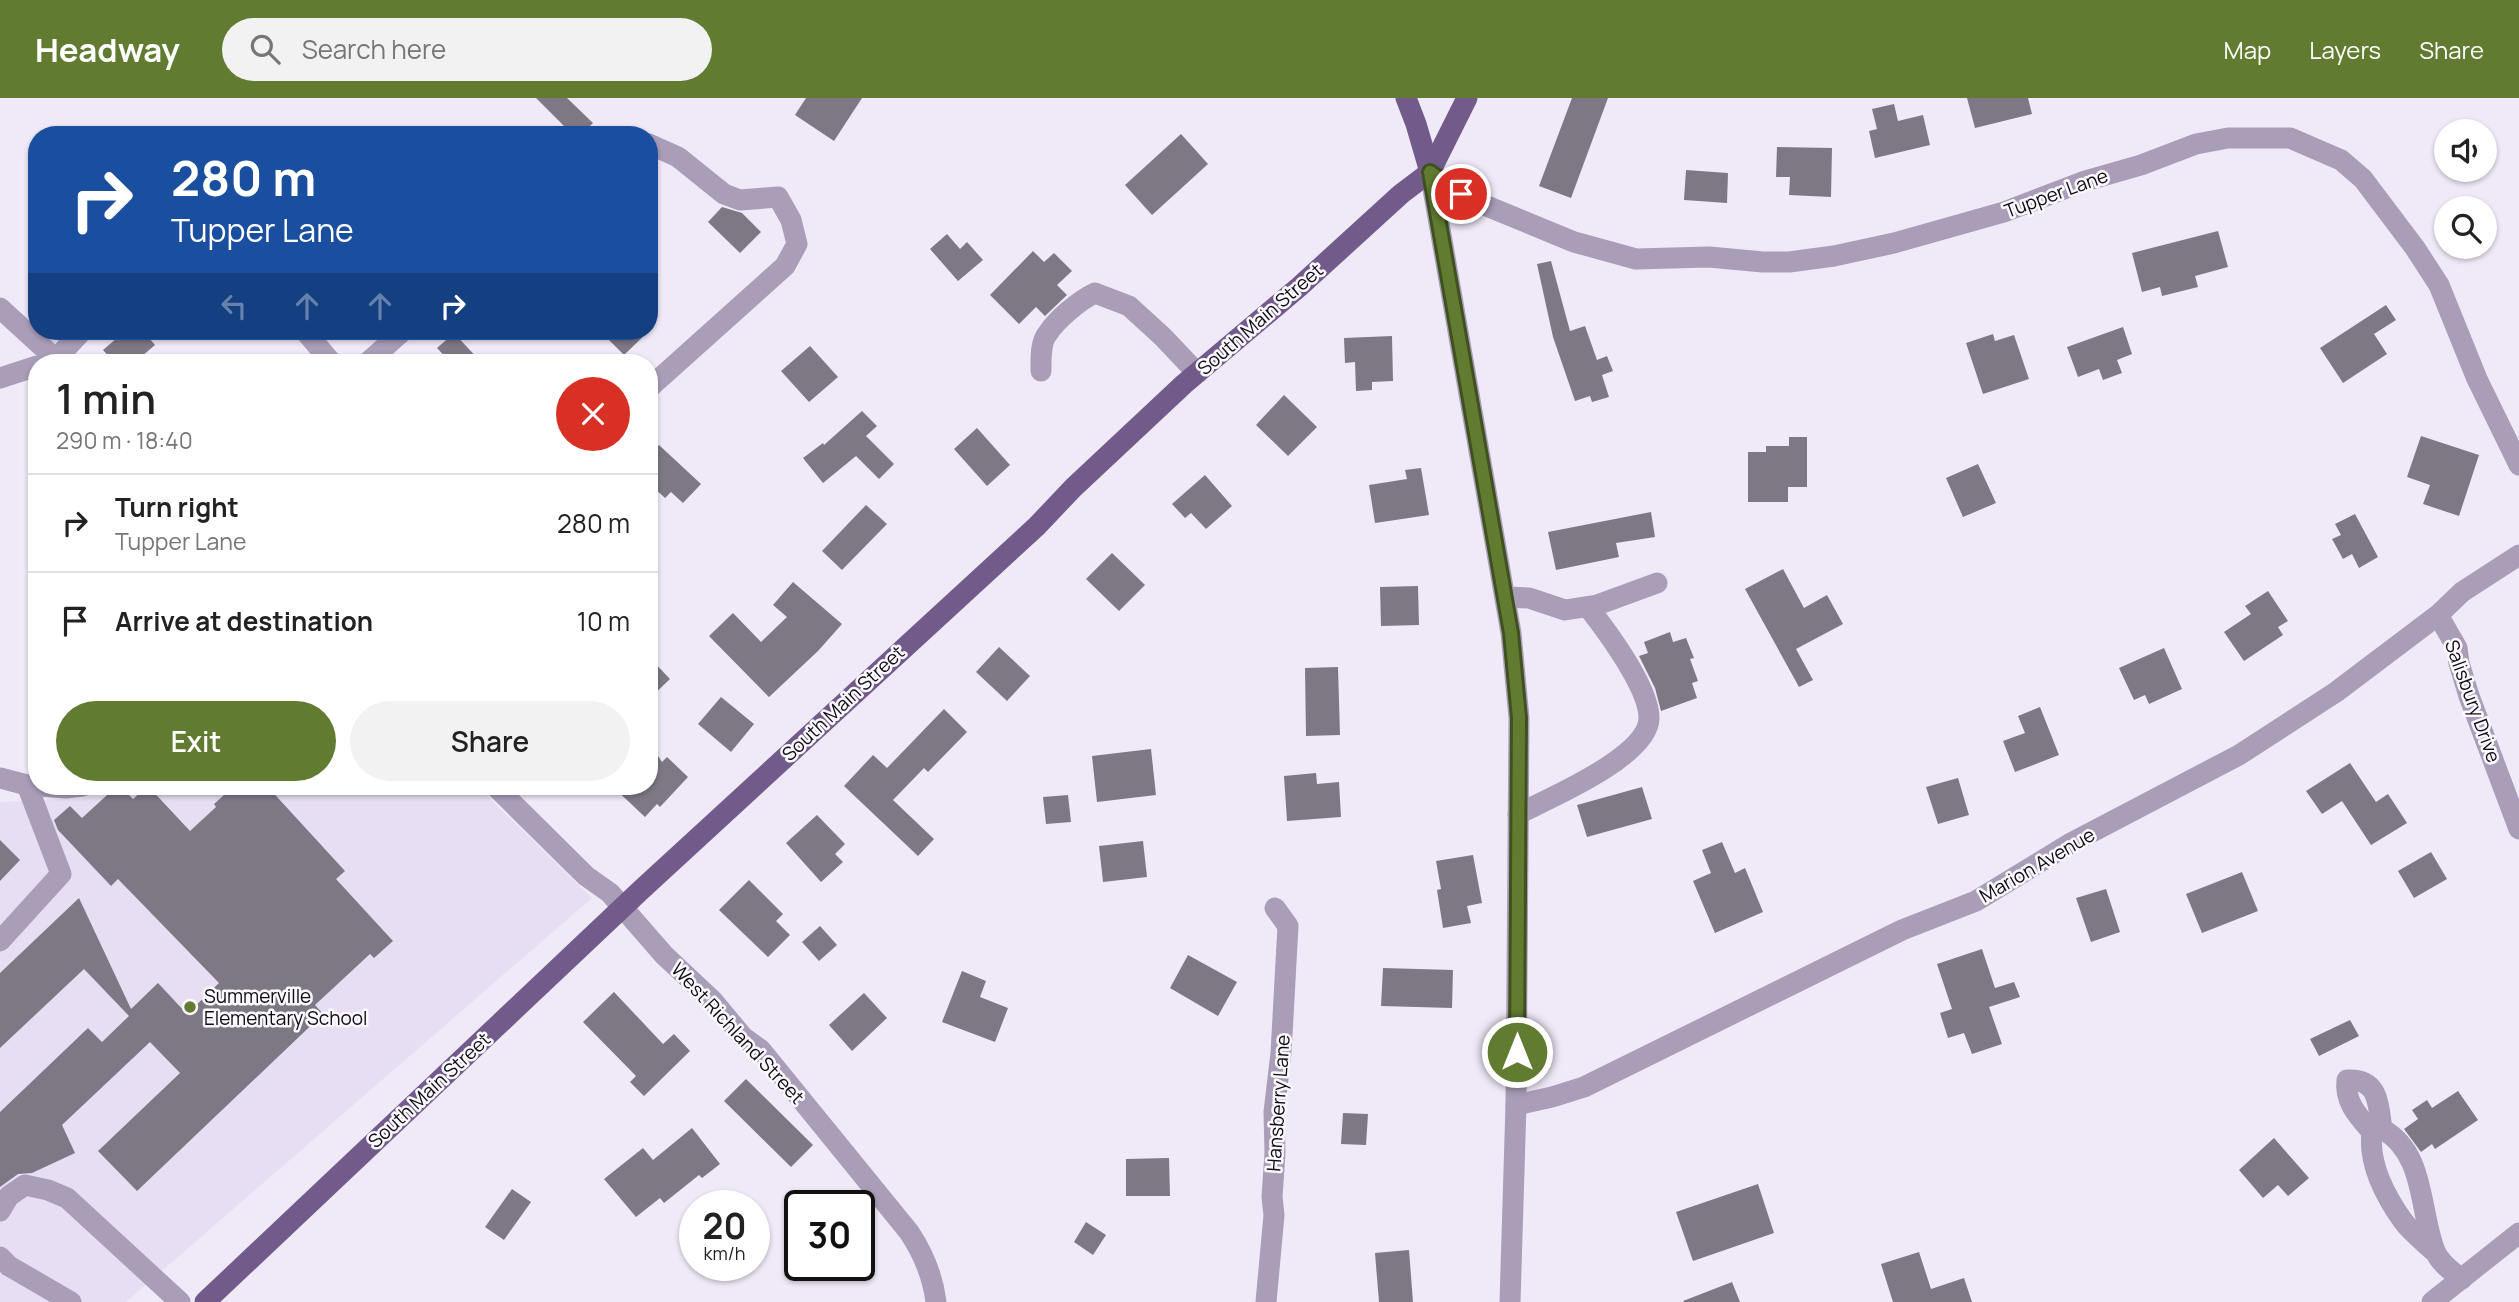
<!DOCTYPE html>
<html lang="en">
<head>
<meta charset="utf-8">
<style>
	:root { --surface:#fff; --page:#f2f2f2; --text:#222; --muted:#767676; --line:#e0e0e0; --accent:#617c30 }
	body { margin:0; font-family:Manrope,sans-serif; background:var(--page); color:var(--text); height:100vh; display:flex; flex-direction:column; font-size:26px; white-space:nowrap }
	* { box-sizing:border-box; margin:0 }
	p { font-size:23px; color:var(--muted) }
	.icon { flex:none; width:38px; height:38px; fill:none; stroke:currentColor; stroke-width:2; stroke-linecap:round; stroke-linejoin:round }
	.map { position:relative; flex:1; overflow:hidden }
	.side { position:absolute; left:28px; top:256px; width:630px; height:441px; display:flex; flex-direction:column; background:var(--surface); border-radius:28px; box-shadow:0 2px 5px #0004 }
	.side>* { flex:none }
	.guide { position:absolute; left:28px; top:28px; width:630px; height:214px; border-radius:28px; box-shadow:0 2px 5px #0004; background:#1a4fa0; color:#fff; overflow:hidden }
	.tools { position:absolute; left:2434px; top:21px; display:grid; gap:14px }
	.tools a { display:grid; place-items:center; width:63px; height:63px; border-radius:50%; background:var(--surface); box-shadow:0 2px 5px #0004; font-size:35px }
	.speed { position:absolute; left:679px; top:1092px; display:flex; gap:14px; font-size:35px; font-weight:700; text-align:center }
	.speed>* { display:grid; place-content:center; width:91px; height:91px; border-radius:50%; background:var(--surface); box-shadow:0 2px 5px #0004; line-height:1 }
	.speed small { font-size:18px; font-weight:400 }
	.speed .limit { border:4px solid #111; border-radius:10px; background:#fff; color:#111 }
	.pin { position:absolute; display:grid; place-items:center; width:60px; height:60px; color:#fff; margin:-30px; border:4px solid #fff; border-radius:50%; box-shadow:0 2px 7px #0007 }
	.me { position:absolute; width:77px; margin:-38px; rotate:0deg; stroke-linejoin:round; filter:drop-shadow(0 0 5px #0008) }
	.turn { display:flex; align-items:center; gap:24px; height:147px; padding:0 28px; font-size:32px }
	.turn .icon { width:91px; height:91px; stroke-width:2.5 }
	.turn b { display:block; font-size:49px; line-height:60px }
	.lanes { display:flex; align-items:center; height:66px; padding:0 28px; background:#0003; justify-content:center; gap:35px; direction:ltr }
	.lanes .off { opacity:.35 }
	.round { display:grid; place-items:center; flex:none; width:74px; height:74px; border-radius:37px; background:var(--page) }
	.head { display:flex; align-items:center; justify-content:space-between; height:119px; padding:0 28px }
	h1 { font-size:42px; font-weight:600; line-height:52px }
	.action { display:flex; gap:14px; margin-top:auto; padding:14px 28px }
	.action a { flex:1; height:80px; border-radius:42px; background:var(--accent); color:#fff; font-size:28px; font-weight:600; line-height:80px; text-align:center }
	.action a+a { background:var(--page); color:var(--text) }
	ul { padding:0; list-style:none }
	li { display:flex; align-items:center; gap:21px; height:98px; padding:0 28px; border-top:2px solid var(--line) }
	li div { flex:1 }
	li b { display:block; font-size:26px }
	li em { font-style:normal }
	header { display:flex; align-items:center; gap:42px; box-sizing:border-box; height:98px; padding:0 35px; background:var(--accent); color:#fff }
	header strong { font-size:33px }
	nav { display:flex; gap:38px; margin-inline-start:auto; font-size:24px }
	.search { width:490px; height:63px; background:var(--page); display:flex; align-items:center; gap:18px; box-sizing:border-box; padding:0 24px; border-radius:38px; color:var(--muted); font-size:26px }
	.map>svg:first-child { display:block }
	.built { fill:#e7def3 }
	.building { fill:#7e7885 }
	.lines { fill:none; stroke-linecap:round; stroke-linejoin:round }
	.minor { stroke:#a99db8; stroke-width:21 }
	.major { stroke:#725b8a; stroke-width:21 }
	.route-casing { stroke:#3f511f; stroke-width:18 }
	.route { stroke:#617c30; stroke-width:12 }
	.poi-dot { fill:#617c30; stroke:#fbf9ff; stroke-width:2.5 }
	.labels { text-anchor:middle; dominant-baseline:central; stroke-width:5; stroke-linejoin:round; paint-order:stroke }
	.street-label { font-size:19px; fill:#0e0c10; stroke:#fbf9ff }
	.poi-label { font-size:19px; fill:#0e0c10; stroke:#fbf9ff; text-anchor:start }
</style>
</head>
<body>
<header>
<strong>Headway</strong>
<div class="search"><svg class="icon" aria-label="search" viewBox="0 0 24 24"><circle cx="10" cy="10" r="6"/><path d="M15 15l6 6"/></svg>Search here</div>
<nav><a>Map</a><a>Layers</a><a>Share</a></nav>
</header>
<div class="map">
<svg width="2519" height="1204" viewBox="0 0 2519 1204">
	<rect width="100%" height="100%" fill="#f0eaf8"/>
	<!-- built -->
	<path class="built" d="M 319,688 L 477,688 L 592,800 L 126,1204 L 0,1204 L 0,704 Z"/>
	<!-- building -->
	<g class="building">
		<path d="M 536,0 L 567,0 L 593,25 L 581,37 L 573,37 Z"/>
		<path d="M 806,0 L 862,0 L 834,43 L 795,17 Z"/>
		<path d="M 1572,0 L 1608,0 L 1571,100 L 1539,88 Z"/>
		<path d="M 1967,0 L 2028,0 L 2032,16 L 1975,30 Z"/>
		<path d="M 1894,6 L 1898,23 L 1923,17 L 1930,47 L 1875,60 L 1869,33 L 1877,31 L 1872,11 Z"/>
		<path d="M 1181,36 L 1208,66 L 1152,117 L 1125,87 Z"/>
		<path d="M 1777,49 L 1832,50 L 1831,99 L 1789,97 L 1790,79 L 1776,79 Z"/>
		<path d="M 1686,72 L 1728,75 L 1727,105 L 1684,102 Z"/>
		<path d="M 722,109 L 742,115 L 761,134 L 740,155 L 708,124 Z"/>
		<path d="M 2218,133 L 2228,169 L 2195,178 L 2198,189 L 2162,198 L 2160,189 L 2142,194 L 2132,155 Z"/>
		<path d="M 947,136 L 960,151 L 967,144 L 983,162 L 958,183 L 930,151 Z"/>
		<path d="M 1033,153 L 1044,164 L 1054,155 L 1072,173 L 1057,187 L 1067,197 L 1045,218 L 1036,209 L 1019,226 L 990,197 Z"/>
		<path d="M 1551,163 L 1570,233 L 1585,228 L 1597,262 L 1607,258 L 1613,273 L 1602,277 L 1609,299 L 1592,304 L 1590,298 L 1575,303 L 1553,239 L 1537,166 Z"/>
		<path d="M 2386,207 L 2396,222 L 2374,236 L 2387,256 L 2343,285 L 2320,250 Z"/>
		<path d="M 2123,229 L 2132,256 L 2117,262 L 2122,275 L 2103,282 L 2099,271 L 2078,279 L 2067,249 Z"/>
		<path d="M 125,233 L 143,233 L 155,247 L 135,264 L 114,264 L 103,252 Z"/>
		<path d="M 600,233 L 649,233 L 624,257 Z"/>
		<path d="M 454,235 L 481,264 L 450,264 L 437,250 Z"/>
		<path d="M 1993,236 L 1995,243 L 2014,237 L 2029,281 L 1983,296 L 1966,245 Z"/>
		<path d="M 1392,238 L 1393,283 L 1372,284 L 1372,292 L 1356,293 L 1355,264 L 1345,265 L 1344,240 Z"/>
		<path d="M 810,248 L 838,279 L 809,304 L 781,273 Z"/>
		<path d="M 1284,297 L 1317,329 L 1288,358 L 1256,327 Z"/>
		<path d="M 862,313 L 877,328 L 866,338 L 894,366 L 879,381 L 856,358 L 823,385 L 803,360 L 823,345 L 824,347 Z"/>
		<path d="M 977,330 L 1010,367 L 987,388 L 954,351 Z"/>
		<path d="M 2421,338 L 2479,357 L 2459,418 L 2423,406 L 2430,387 L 2407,379 Z"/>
		<path d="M 1789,339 L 1807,339 L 1807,389 L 1788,389 L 1788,404 L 1748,404 L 1748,354 L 1766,354 L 1766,348 L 1789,348 Z"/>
		<path d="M 659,347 L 701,386 L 683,405 L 671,394 L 665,400 L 649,385 L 649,357 Z"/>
		<path d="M 1978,366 L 1996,405 L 1963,419 L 1946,380 Z"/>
		<path d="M 1421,370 L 1429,417 L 1375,425 L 1369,387 L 1407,381 L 1405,372 Z"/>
		<path d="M 1205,377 L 1232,408 L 1206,431 L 1191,415 L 1185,420 L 1172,406 Z"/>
		<path d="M 866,407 L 887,426 L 842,472 L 822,453 Z"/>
		<path d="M 1651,414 L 1655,439 L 1616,445 L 1619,459 L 1556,472 L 1548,434 Z"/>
		<path d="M 2355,416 L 2378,459 L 2359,470 L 2352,456 L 2343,461 L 2332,441 L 2341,437 L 2335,426 Z"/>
		<path d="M 1112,455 L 1145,487 L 1119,513 L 1086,481 Z"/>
		<path d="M 1783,471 L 1804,510 L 1827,497 L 1843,526 L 1796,551 L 1813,582 L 1799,589 L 1745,491 Z"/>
		<path d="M 793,484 L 842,526 L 818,553 L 769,599 L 709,538 L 733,515 L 761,544 L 787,519 L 773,507 Z"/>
		<path d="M 1418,488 L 1419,527 L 1381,528 L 1380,489 Z"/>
		<path d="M 2268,493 L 2288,523 L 2278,529 L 2283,537 L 2244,563 L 2224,534 L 2251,516 L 2245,508 Z"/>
		<path d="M 1670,534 L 1673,544 L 1686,540 L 1694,560 L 1690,561 L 1698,583 L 1692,585 L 1697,600 L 1661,613 L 1655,590 L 1639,558 L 1648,555 L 1644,544 Z"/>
		<path d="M 999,549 L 1030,578 L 1007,603 L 976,574 Z"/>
		<path d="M 2164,550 L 2182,591 L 2149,606 L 2145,597 L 2134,602 L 2119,570 Z"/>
		<path d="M 649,559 L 670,581 L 649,601 Z"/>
		<path d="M 1338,569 L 1340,637 L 1306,638 L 1305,570 Z"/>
		<path d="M 721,599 L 754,626 L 731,654 L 698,626 Z"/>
		<path d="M 2040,609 L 2059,657 L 2015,674 L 2003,643 L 2025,635 L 2018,618 Z"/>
		<path d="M 944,611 L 967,634 L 928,674 L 924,670 L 893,702 L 934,741 L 918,758 L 844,688 L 873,657 L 887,670 Z"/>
		<path d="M 649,644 L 662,664 L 667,659 L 688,679 L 660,709 L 657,706 L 645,719 L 612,688 L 649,688 Z"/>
		<path d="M 1151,651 L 1156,697 L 1097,704 L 1092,658 Z"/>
		<path d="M 2350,665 L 2376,704 L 2388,696 L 2407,725 L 2371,747 L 2342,703 L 2322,716 L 2306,693 Z"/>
		<path d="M 1316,675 L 1317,686 L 1339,684 L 1341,719 L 1287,723 L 1284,678 Z"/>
		<path d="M 1958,680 L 1969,717 L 1938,726 L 1926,689 Z"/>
		<path d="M 117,688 L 120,688 L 133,701 L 148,688 L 190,733 L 216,709 L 214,706 L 234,688 L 267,688 L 345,773 L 336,781 L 393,843 L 374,860 L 370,856 L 315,907 L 323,916 L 137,1093 L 98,1053 L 180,975 L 150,944 L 62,1027 L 75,1055 L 32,1075 L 18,1076 L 0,1089 L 0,1014 L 88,930 L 102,944 L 129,918 L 84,871 L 0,950 L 0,875 L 79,800 L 131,911 L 158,885 L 187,916 L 219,885 L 118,781 L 111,788 L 58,732 L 54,722 L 70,708 L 82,720 Z"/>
		<path d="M 1642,689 L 1652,721 L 1587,739 L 1577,707 Z"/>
		<path d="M 1068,697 L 1071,724 L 1046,726 L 1043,699 Z"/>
		<path d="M 817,717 L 845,746 L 835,756 L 843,764 L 821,784 L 786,745 Z"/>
		<path d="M 0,742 L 20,762 L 0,783 Z"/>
		<path d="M 1143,743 L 1147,779 L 1103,784 L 1099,748 Z"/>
		<path d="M 1722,744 L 1735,775 L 1745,770 L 1763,814 L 1715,835 L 1693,783 L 1711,775 L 1702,752 Z"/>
		<path d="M 2431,754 L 2447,781 L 2414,800 L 2398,773 Z"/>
		<path d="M 1473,757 L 1482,805 L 1467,808 L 1471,825 L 1443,830 L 1437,792 L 1441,791 L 1436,763 Z"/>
		<path d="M 2242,774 L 2258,813 L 2202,835 L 2186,796 Z"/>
		<path d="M 749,782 L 783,816 L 776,823 L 790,837 L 768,859 L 719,812 Z"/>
		<path d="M 2106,791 L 2120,834 L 2091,844 L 2076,800 Z"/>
		<path d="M 820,828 L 837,847 L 819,863 L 802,844 Z"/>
		<path d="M 1982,851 L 1995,890 L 2014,884 L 2020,899 L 1989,909 L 2002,946 L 1972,956 L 1964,935 L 1948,940 L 1940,915 L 1952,911 L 1937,866 Z"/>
		<path d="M 1188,857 L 1237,884 L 1218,918 L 1170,890 Z"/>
		<path d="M 1383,870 L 1453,872 L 1452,910 L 1381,908 Z"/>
		<path d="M 962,873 L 986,883 L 980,899 L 1008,910 L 995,944 L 942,924 Z"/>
		<path d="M 614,894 L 663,946 L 674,936 L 690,953 L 644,998 L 630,984 L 636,978 L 583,924 Z"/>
		<path d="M 864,895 L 887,920 L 852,953 L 829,927 Z"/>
		<path d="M 2350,922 L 2359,938 L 2319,958 L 2310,941 Z"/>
		<path d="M 746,981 L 813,1047 L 791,1069 L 724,1003 Z"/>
		<path d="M 2458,993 L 2478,1022 L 2435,1051 L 2432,1046 L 2421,1054 L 2404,1031 L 2418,1021 L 2412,1012 L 2427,1002 L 2432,1010 Z"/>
		<path d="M 1343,1015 L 1368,1016 L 1366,1047 L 1341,1046 Z"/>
		<path d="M 692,1030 L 720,1066 L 702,1080 L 699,1077 L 664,1105 L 660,1100 L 636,1119 L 604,1081 L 643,1050 L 653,1062 Z"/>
		<path d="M 2274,1040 L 2309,1080 L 2288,1098 L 2278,1087 L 2263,1100 L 2239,1072 Z"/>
		<path d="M 1169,1060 L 1170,1098 L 1126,1098 L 1126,1061 Z"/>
		<path d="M 1758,1086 L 1774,1135 L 1693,1163 L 1676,1114 Z"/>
		<path d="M 512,1091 L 531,1104 L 504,1142 L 485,1129 Z"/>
		<path d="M 1086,1124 L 1106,1137 L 1093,1157 L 1074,1144 Z"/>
		<path d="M 1409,1152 L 1413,1204 L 1379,1204 L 1375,1155 Z"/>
		<path d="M 1919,1154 L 1931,1191 L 1964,1180 L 1972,1204 L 1893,1204 L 1881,1166 Z"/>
		<path d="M 1732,1184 L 1740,1204 L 1684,1204 L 1683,1203 Z"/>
	</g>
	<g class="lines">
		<!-- minor -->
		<g class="minor">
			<path d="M 649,46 L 678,59 L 724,96 L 740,102 L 778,99 L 791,122 L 797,146 L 785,168 L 649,290"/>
			<path d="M 1430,74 L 1477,104 L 1574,144 L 1636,161 L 1709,159 L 1763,164 L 1789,164 L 1834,158 L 1894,145 L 2004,114 L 2085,83 L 2141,67 L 2196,46 L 2228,40 L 2290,40 L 2341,62 L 2363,81 L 2415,150 L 2439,187 L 2477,281 L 2519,367"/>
			<path d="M 1430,74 L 1511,535 L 1519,620 L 1516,1007 L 1510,1204"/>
			<path d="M 0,210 L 59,264"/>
			<path d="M 305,233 L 331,264"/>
			<path d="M 46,264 L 56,261 L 82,233"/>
			<path d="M 368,264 L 403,233"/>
			<path d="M 1041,273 C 1041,261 1040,244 1048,235 C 1057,221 1080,202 1095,195 L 1129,208 L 1163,239 L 1197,275"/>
			<path d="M 0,280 L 37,268"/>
			<path d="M 1505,499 L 1529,500 L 1565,512 L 1597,507 L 1657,485"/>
			<path d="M 2438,517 L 2457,550 L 2459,565 L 2469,598 L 2519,731"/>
			<path d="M 0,680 L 27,687 L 66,690 L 83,688"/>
			<path d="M 495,688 L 586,778 L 610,795 L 664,857 L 713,903 L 743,939 L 761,952 L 909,1134 C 923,1155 933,1179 936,1204"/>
			<path d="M 1518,716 C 1550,700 1647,659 1649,621 C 1650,591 1606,532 1588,509"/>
			<path d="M 0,843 L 61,776 L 27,687"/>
			<path d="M 1516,1007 L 1552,999 L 1584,989 L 1902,832 L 1976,803 L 2071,745 L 2239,657 L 2336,594 L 2438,517 L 2462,494 L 2519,457"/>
			<path d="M 2372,1034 C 2359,1019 2344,1004 2347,982 C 2379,980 2378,1006 2382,1031"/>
			<path d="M 0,1113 L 9,1098 L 25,1087 L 48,1092 L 67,1100 L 180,1204"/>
			<path d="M 2436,1155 C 2425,1145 2412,1135 2403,1123 C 2386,1099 2368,1065 2372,1034 L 2382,1031 C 2426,1055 2419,1113 2435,1153 C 2440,1165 2452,1174 2462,1181"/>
			<path d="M 0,1159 L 9,1168 L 71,1204"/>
			<path d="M 1266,1204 L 1274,1117 L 1272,1099 L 1275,1055 L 1274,1014 L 1281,955 L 1288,828 L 1275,810"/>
			<path d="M 2432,1204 L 2519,1135"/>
		</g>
		<!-- major -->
		<g class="major">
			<path d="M 1406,0 L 1416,26 L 1430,74"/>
			<path d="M 205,1204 L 641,792 L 1037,428 L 1073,390 L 1184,286 L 1299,189 L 1401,96 L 1430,74 L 1467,0"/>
		</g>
	</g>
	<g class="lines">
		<!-- route casing -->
		<g class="route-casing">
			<path id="route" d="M 1461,96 L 1430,74 L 1511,535 L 1519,620 L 1517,954"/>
		</g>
		<!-- route -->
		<use href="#route" class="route"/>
	</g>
	<!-- markers -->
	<circle class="poi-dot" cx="190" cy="909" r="7"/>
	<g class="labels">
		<!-- street labels -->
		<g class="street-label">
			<text transform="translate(2056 95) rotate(-20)">Tupper Lane</text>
			<text transform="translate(1260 221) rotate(-41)">South Main Street</text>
			<text transform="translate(2473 603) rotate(70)">Salisbury Drive</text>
			<text transform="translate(843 605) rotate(-43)">South Main Street</text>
			<text transform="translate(2037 767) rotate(-30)">Marion Avenue</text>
			<text transform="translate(738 935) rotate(47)">West Richland Street</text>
			<text transform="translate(429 992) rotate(-43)">South Main Street</text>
			<text transform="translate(1278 1005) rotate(-86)">Hansberry Lane</text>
		</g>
		<!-- poi labels -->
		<g class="poi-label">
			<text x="204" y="898">Summerville<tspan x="204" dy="22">Elementary School</tspan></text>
		</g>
	</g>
</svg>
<div class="tools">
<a><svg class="icon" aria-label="sound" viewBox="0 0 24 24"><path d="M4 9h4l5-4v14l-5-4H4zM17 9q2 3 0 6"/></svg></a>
<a><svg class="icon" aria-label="search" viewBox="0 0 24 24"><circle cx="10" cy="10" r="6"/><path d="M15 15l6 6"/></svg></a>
</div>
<div class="speed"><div>20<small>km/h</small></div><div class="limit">30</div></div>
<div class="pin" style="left:1461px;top:96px;background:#d93025"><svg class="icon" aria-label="arrive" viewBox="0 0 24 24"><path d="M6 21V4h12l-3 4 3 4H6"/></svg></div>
<svg class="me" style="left:1517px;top:954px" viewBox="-20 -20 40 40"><circle r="17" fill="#617c30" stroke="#fff" stroke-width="3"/><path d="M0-11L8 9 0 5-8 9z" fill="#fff"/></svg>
<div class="guide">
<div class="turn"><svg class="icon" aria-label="right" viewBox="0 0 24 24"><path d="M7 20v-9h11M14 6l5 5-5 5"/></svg><div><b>280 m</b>Tupper Lane</div></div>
<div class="lanes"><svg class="icon off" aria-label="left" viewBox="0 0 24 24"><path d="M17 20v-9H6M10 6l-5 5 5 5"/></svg><svg class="icon off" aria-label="ahead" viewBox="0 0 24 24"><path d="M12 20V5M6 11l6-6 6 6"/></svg><svg class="icon off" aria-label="ahead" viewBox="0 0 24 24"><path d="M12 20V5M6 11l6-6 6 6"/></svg><svg class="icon" aria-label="right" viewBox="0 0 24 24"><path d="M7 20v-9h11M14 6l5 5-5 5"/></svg></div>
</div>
<section class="side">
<div class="head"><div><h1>1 min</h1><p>290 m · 18:40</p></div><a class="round" style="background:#d93025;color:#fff"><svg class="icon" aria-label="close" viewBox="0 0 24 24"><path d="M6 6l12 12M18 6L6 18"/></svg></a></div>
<ul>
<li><svg class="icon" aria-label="right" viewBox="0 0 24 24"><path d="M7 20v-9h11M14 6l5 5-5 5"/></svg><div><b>Turn right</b><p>Tupper Lane</p></div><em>280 m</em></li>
<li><svg class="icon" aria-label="arrive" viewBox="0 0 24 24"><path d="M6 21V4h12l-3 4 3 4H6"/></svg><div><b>Arrive at destination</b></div><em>10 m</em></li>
</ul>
<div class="action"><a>Exit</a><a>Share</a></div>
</section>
</div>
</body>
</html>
